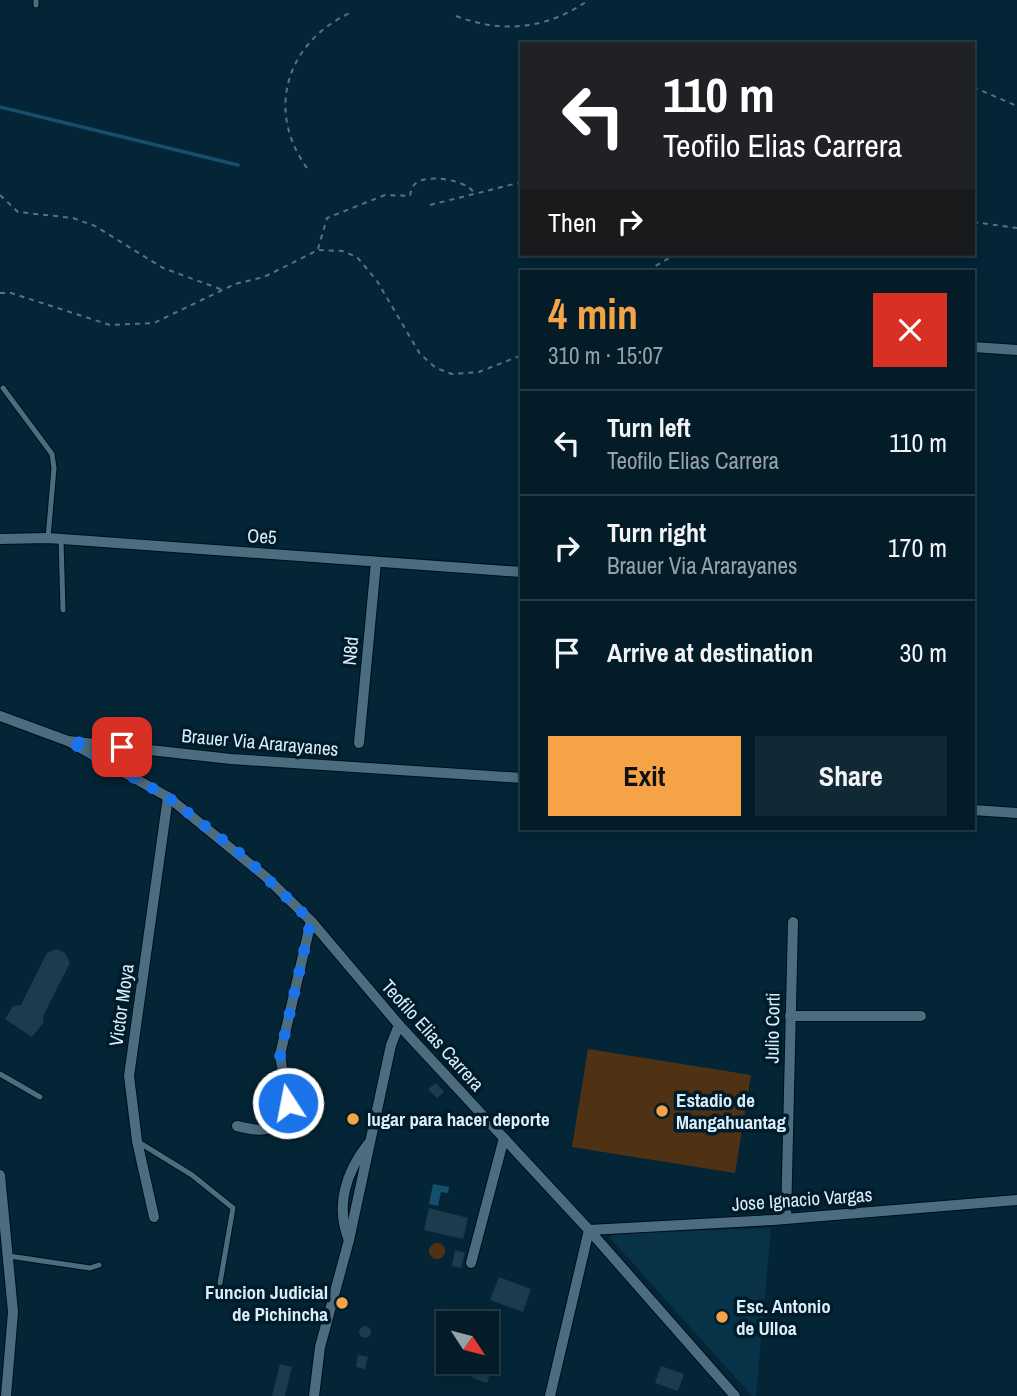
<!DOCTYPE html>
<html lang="en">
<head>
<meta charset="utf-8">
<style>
	:root { --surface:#031c28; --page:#112934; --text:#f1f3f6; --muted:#97a1a8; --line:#243a45; --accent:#f5a346 }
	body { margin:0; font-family:"Archivo Narrow",sans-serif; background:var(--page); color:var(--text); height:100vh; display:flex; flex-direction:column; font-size:26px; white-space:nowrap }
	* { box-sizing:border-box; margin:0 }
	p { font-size:23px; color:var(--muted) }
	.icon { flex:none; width:38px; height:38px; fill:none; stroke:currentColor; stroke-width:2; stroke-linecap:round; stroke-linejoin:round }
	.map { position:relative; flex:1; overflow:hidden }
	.details { position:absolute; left:520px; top:270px; width:455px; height:560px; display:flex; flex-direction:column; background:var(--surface); border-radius:0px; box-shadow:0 4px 10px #0003,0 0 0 2px var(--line) }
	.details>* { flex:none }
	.top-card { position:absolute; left:520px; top:42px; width:455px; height:214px; border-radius:0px; box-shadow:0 4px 10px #0003,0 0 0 2px var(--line); background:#202124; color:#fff; overflow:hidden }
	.needle { width:46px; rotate:126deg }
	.fabs { position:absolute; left:436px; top:1311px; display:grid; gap:14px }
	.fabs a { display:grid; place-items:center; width:63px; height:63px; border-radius:0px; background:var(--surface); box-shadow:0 4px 10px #0003,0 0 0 2px var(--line); font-size:35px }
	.pin { position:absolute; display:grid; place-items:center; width:60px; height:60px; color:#fff; margin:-30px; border-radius:14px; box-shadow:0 4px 10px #0006 }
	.me { position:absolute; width:77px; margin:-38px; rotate:349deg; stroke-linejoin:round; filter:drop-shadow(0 0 5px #0008) }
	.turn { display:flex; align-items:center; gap:24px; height:147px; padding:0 28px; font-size:32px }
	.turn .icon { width:91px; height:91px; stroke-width:2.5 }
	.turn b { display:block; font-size:49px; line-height:60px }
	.then { display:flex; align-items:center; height:66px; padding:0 28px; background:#0003; gap:14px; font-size:26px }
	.round { display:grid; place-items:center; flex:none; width:74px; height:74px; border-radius:0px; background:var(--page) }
	.head { display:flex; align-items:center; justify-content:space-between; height:119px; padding:0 28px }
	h1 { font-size:42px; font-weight:700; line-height:52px; color:var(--accent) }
	.action { display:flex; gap:14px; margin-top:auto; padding:14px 28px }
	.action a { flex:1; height:80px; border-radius:0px; background:var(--accent); color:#111; font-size:28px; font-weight:700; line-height:80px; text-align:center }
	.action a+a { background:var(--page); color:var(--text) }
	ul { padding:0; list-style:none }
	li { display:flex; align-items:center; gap:21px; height:105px; padding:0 28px; border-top:2px solid var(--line) }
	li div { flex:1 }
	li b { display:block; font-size:26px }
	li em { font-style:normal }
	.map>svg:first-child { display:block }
	.built { fill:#073247 }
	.green { fill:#4f3213 }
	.water { fill:#144f6b }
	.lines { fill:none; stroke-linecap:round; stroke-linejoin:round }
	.stream { stroke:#144f6b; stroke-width:3.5 }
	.building { fill:#1b3c4f }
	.lane-casing { stroke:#000d19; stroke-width:7 }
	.street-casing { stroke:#000d19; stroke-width:12 }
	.path { stroke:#577281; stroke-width:2; stroke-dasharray:5 5; stroke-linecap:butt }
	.lane { stroke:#4c6d80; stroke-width:5 }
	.street { stroke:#4c6d80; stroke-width:10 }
	.route { stroke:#1a73e8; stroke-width:12; stroke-dasharray:0 21.6 }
	.poi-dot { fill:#f5a346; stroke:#001c2b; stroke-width:2.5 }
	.labels { text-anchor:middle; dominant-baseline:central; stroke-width:7; stroke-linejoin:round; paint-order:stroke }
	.street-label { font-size:19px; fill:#dbedf8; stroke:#001c2b }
	.poi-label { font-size:19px; font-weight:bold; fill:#dbedf8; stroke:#001c2b; text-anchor:start }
</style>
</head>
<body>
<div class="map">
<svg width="1017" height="1396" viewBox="0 0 1017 1396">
	<rect width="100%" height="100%" fill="#042536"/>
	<!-- built -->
	<path class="built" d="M 771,1228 L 756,1396 L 752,1396 L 610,1238 L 613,1233 Z"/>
	<!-- green -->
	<g class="green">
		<path d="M 588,1049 L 751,1075 L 735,1173 L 572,1147 Z"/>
		<circle cx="437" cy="1251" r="8"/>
	</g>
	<!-- water -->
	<path class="water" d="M 433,1184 L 449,1187 L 448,1193 L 441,1192 L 438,1206 L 429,1204 Z"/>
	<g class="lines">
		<!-- stream -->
		<path class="stream" d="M 0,107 L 238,165"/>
	</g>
	<!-- building -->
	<g class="building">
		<path d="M 57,949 L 65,953 L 70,963 L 43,1016 L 44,1022 L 32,1037 L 5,1019 L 13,1006 L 21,1005 L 47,953 Z"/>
		<path d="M 436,1083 L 444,1092 L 437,1098 L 428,1089 Z"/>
		<path d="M 429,1208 L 468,1218 L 463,1239 L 424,1230 Z"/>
		<path d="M 455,1250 L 465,1253 L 461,1268 L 452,1266 Z"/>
		<path d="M 499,1277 L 531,1289 L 523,1312 L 490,1300 Z"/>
		<circle cx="365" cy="1332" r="6"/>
		<path d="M 486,1349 L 497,1352 L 487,1383 L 472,1378 L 477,1362 L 486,1362 Z"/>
		<path d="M 358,1355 L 368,1357 L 365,1369 L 356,1367 Z"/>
		<path d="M 280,1364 L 292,1367 L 285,1396 L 272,1396 Z"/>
		<path d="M 661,1366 L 684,1374 L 678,1391 L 655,1383 Z"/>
	</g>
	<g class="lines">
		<!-- lane casing -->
		<g class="lane-casing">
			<g id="lane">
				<path d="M 36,0 L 36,5"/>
				<path d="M 3,388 L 52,454 L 54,468 L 48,538"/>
				<path d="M 61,539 L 63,610"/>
				<path d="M 0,1074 L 40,1097"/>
				<path d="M 140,1143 L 192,1175 L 233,1208 L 220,1283"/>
				<path d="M 9,1256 L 90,1268 L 99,1265"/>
			</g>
		</g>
		<!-- street casing -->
		<g class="street-casing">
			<g id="street">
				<path d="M 973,347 L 1017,350"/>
				<path d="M 0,539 L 48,538 L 522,572"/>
				<path d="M 0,716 L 68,741 L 231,759 L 522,778"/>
				<path d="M 68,741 L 168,797 L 266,877 L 311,921 L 399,1025 L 589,1230 L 735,1396"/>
				<path d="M 359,743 L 376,562"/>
				<path d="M 973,810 L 1017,813"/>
				<path d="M 790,1016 L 921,1016"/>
				<path d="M 237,1126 C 268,1133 273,1133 288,1103 L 280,1055 L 311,921"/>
				<path d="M 0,1175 L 13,1312 L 6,1396"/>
				<path d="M 154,1217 L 137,1141 L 129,1076 L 168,797"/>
				<path d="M 786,1219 L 793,922"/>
				<path d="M 349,1240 C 335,1206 346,1172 368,1144"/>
				<path d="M 471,1263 L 504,1138"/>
				<path d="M 314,1396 L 320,1347 L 349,1240 L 391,1045 L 399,1025"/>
				<path d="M 550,1396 L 589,1230 L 773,1220 L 1017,1200"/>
			</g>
		</g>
		<!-- path -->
		<g class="path">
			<path d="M 456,16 C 503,34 547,29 589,0"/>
			<path d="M 973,87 L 1017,106"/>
			<path d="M 307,168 C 265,110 287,42 350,13"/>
			<path d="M 0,195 L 18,212 L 73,218 L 95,226 L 163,268 L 223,290"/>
			<path d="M 430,205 L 522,182"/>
			<path d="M 973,222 L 1017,228"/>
			<path d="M 318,249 L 327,218 L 385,195 L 410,196 C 411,192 411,188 414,185 C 423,173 466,179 474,193"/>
			<path d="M 647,271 L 676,254"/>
			<path d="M 0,293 L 11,293 L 110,325 L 154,323 L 235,284 L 264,277 L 318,250 L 342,251 L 357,257 L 377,281 L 420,354 L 436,368 L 452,374 L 479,372 L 522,355"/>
		</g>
		<!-- lane -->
		<use href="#lane" class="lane"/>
		<!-- street -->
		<use href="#street" class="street"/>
	</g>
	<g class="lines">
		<!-- route -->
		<path class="route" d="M 122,747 L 68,741 L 168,797 L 247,859 L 311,921 L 280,1055 L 288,1103"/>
	</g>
	<!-- markers -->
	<g class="poi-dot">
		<circle cx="662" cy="1111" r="7"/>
		<circle cx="353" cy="1119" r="7"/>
		<circle cx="342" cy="1303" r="7"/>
		<circle cx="722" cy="1317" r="7"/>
	</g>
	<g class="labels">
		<!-- street labels -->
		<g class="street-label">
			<text transform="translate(262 536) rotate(4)">Oe5</text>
			<text transform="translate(350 651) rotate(-85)">N8d</text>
			<text transform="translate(260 742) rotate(5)">Brauer Via Ararayanes</text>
			<text transform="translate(121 1005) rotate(-82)">Victor Moya</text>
			<text transform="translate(772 1028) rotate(-89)">Julio Corti</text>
			<text transform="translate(433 1035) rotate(48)">Teofilo Elias Carrera</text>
			<text transform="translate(802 1199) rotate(-4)">Jose Ignacio Vargas</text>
		</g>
		<!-- poi labels -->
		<g class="poi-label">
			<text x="676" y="1100">Estadio de<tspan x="676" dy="22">Mangahuantag</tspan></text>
			<text x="367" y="1119">lugar para hacer deporte</text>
			<text x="328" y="1292" text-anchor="end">Funcion Judicial<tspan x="328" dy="22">de Pichincha</tspan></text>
			<text x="736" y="1306">Esc. Antonio<tspan x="736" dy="22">de Ulloa</tspan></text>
		</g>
	</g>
</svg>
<div class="fabs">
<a><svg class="needle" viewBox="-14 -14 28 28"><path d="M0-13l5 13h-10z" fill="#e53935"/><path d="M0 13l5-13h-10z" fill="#97a1a8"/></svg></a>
</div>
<div class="pin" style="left:122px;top:747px;background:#d93025"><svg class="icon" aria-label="arrive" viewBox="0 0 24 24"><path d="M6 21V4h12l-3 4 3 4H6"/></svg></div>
<svg class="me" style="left:288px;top:1103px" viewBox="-20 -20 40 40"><circle r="17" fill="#1a73e8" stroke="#fff" stroke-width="3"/><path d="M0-11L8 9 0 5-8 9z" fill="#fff"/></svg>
<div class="top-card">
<div class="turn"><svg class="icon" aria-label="left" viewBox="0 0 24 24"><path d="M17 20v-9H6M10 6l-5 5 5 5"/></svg><div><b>110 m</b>Teofilo Elias Carrera</div></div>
<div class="then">Then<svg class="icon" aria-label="right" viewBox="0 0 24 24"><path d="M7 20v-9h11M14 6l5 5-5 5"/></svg></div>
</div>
<section class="details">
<div class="head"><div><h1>4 min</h1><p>310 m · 15:07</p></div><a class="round" style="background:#d93025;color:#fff"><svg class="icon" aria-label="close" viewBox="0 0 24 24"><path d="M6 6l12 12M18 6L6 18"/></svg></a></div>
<ul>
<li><svg class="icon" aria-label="left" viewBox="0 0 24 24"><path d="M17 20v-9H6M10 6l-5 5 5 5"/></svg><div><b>Turn left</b><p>Teofilo Elias Carrera</p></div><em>110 m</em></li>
<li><svg class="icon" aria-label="right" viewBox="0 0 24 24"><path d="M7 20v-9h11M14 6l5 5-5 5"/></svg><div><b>Turn right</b><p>Brauer Via Ararayanes</p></div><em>170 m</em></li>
<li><svg class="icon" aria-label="arrive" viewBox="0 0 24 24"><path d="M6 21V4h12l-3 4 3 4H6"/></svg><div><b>Arrive at destination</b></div><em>30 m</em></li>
</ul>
<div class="action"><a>Exit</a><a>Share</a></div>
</section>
</div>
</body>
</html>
